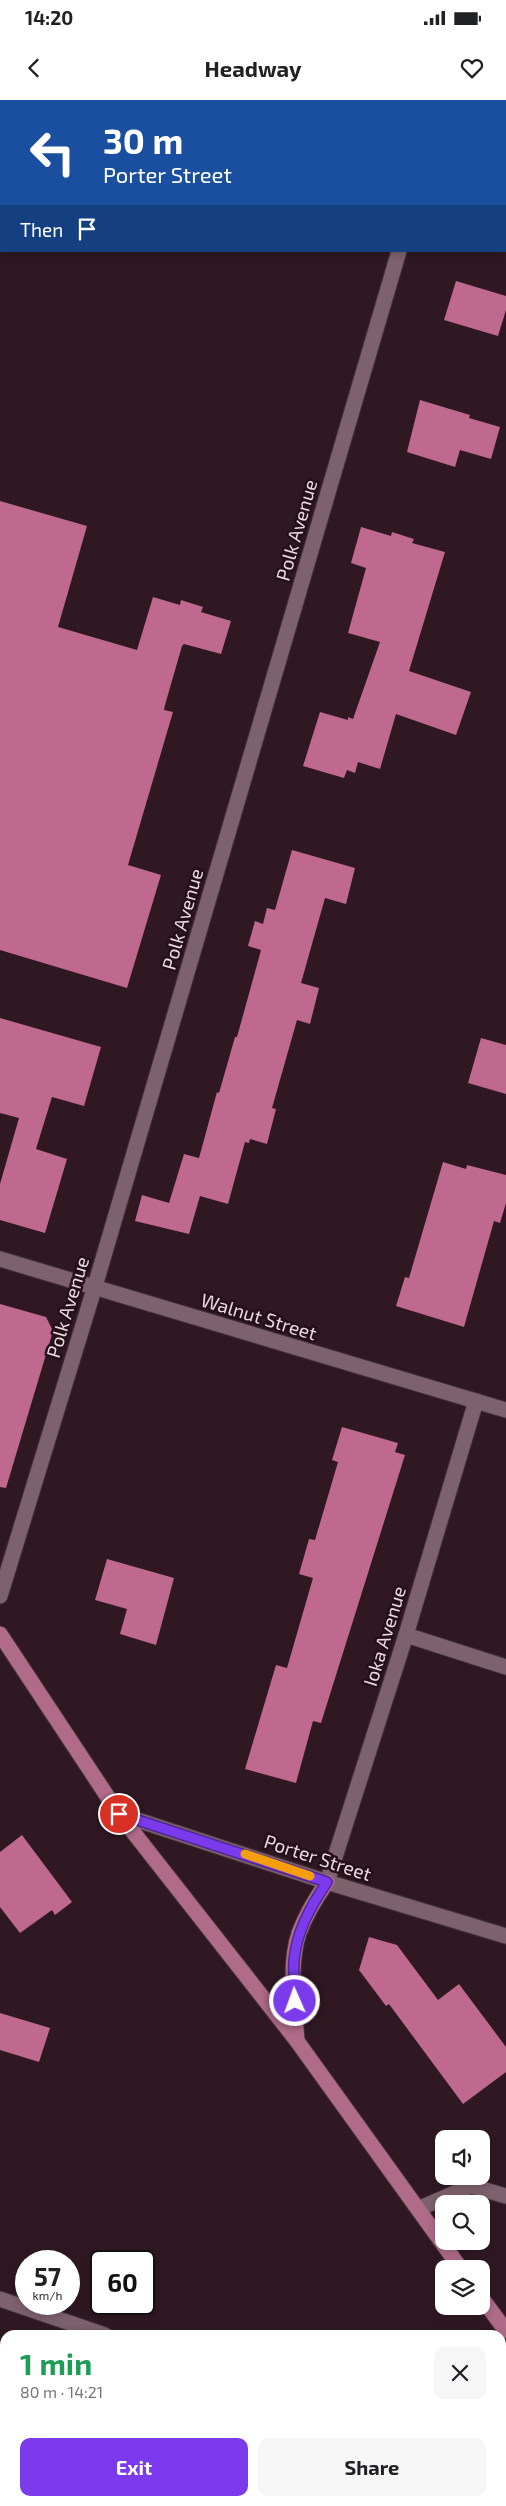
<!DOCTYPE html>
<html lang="en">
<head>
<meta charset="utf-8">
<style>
	:root { --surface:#fff; --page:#f6f6f6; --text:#202124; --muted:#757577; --accent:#7c3aed }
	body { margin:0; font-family:"Exo 2",sans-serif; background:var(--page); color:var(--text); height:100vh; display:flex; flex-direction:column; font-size:19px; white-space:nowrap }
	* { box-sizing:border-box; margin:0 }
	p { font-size:16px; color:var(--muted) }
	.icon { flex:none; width:28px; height:28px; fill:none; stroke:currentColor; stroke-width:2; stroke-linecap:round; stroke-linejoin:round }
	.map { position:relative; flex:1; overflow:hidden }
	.details { position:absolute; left:0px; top:2230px; width:506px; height:176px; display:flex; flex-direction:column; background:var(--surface); border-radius:15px 15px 0 0; box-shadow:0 2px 8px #0003 }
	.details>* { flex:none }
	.banner { position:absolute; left:0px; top:0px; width:506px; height:152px; box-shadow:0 2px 8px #0003; background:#1a4fa0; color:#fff; overflow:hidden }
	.controls { position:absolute; left:435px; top:2030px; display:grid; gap:10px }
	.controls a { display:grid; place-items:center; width:55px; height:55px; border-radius:10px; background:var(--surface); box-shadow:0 2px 8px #0003; font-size:25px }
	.speed { position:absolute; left:15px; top:2150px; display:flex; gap:10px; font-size:25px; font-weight:700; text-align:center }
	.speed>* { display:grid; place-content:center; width:65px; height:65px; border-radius:50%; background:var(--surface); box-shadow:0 2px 8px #0003; line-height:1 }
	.speed small { font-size:12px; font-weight:400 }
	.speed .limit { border:2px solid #111; border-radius:8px; background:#fff; color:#111 }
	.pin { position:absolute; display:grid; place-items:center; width:42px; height:42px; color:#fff; margin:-21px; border:2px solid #fff; border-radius:50%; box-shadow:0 1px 5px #0007 }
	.me { position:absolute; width:55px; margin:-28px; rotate:358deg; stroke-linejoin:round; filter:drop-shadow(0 0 4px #0008) }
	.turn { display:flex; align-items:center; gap:18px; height:105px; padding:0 20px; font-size:22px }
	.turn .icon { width:65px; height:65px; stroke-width:2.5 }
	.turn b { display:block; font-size:35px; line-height:42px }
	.then { display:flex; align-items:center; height:48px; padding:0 20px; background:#0003; gap:10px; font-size:19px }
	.round { display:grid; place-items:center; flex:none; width:52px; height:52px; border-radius:10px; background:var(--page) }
	.summary { display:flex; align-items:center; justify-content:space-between; height:85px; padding:0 20px }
	h1 { font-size:30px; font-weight:700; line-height:38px; color:#1e9e55 }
	.cta { display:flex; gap:10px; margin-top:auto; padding:10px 20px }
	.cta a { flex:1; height:58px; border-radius:10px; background:var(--accent); color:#fff; font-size:20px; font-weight:700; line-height:58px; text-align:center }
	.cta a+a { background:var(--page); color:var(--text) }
	.status { display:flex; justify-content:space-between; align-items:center; height:35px; padding:0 25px; background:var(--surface); direction:ltr }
	.status svg { height:14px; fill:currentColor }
	header { display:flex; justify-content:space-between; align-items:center; height:65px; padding:0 20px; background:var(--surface); font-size:22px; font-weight:700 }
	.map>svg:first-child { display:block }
	.building { fill:#bf698e }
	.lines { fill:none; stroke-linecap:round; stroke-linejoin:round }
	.minor-casing { stroke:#45333a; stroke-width:17 }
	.major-casing { stroke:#45333a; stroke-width:17 }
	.minor { stroke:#7d616c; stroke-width:15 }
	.major { stroke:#af6b88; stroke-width:15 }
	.route-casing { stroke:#51269a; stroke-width:12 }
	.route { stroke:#7c3aed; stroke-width:9 }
	.slow { stroke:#f59e0b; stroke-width:9 }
	.labels { text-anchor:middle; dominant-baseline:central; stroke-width:5; stroke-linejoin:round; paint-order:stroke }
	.street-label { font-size:19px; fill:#ead9df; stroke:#250f19 }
</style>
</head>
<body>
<div class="status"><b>14:20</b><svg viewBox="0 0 49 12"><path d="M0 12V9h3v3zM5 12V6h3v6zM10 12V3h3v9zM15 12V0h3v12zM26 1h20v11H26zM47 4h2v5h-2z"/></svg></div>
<header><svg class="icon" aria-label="back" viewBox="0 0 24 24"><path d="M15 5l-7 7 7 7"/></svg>Headway<svg class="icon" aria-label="heart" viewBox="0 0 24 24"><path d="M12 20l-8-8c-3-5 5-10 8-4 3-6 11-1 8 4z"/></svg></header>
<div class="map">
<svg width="506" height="2406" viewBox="0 0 506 2406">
	<rect width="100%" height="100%" fill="#2f1822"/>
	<!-- building -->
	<g class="building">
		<path d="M 456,181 L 506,196 L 506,210 L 498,236 L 444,220 Z"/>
		<path d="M 420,300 L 470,315 L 469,318 L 500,327 L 491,359 L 460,350 L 455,367 L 407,352 Z"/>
		<path d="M 0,401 L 87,426 L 58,527 L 137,550 L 153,497 L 180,505 L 181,500 L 203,507 L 201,512 L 231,521 L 221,554 L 184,544 L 182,546 L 165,605 L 164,610 L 173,612 L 128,765 L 161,775 L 127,888 L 0,850 Z"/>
		<path d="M 361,427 L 391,436 L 392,432 L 414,439 L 412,443 L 445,452 L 409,571 L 471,592 L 456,635 L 396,614 L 380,669 L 358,662 L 355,673 L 347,670 L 344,678 L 303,666 L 320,612 L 348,620 L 348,617 L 353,619 L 380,542 L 348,533 L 366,468 L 351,463 Z"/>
		<path d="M 292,750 L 355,768 L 346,804 L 325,798 L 301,883 L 319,888 L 310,924 L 297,920 L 272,1008 L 276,1009 L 267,1044 L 250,1039 L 249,1043 L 245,1042 L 228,1104 L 200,1096 L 189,1134 L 135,1121 L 142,1095 L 169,1103 L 184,1054 L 199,1058 L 217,992 L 219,993 L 235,937 L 237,937 L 261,850 L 248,846 L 255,821 L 263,824 L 267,808 L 275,810 Z"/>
		<path d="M 0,918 L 101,947 L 84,1006 L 52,997 L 36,1049 L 67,1059 L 45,1133 L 0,1120 L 0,1084 L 19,1018 L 0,1013 Z"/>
		<path d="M 481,938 L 506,945 L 506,994 L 468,983 Z"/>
		<path d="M 443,1062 L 466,1069 L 467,1065 L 506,1075 L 506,1103 L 500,1123 L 494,1121 L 464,1227 L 396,1206 L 405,1177 L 409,1178 Z"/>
		<path d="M 0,1204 L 46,1217 L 53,1231 L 6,1388 L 0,1387 Z"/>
		<path d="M 342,1327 L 398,1343 L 395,1352 L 405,1355 L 321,1623 L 313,1621 L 296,1683 L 245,1669 L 276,1565 L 287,1568 L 313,1478 L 299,1474 L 309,1439 L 315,1440 L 338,1362 L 332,1360 Z"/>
		<path d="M 107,1459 L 174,1478 L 156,1545 L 120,1534 L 127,1509 L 95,1500 Z"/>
		<path d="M 22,1735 L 72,1802 L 55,1815 L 52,1810 L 20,1833 L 0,1807 L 0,1752 Z"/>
		<path d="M 369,1837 L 397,1845 L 438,1900 L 459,1884 L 506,1947 L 506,1972 L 463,2004 L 389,1904 L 386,1906 L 359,1870 Z"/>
		<path d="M 0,1913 L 50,1928 L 39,1962 L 0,1950 Z"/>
	</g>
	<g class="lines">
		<!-- minor casing -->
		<g class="minor-casing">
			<g id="minor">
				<path d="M 73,0 L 77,1"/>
				<path d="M 442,1 L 443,0"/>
				<path d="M 505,133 L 506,133"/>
				<path d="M 0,1159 L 506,1310"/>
				<path d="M 0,1496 L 95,1186 L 399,151"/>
				<path d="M 406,1535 L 506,1567"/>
				<path d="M 119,1714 L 327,1782 L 506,1836"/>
				<path d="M 327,1782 L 406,1535 L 476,1301"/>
				<path d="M 418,2109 L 471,2086 L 506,2096"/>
				<path d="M 0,2199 L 105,2235"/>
				<path d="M 501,2353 L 506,2351"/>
				<path d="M 143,2406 L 145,2401"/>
			</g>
		</g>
		<!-- major casing -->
		<g class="major-casing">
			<g id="major">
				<path d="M 0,1534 L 119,1714 L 297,1941 L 461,2169"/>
				<path d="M 297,1941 C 295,1906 288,1866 299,1833 C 306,1814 316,1798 327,1782"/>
				<path d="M 481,2197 L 506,2231"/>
			</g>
		</g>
		<!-- minor -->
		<use href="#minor" class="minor"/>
		<!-- major -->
		<use href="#major" class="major"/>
	</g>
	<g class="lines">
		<!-- route casing -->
		<g class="route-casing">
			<path id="route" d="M 119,1714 L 327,1782 C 311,1806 296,1832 294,1861 C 293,1874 295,1888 295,1901"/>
		</g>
		<!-- route -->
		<use href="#route" class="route"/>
		<!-- slow -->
		<path class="slow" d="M 245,1754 L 310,1776"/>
	</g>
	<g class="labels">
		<!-- street labels -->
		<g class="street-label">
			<text transform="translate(296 430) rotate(-74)">Polk Avenue</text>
			<text transform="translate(182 819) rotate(-74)">Polk Avenue</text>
			<text transform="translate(67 1207) rotate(-73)">Polk Avenue</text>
			<text transform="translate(259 1216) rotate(17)">Walnut Street</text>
			<text transform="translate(384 1536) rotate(-73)">Ioka Avenue</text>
			<text transform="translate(318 1757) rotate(18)">Porter Street</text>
		</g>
	</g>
</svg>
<div class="controls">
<a><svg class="icon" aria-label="sound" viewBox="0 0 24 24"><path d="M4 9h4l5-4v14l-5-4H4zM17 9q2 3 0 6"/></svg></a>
<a><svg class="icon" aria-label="search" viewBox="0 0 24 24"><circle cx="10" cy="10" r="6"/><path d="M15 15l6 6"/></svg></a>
<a><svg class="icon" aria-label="layers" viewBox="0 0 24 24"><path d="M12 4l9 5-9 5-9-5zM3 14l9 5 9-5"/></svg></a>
</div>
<div class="speed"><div>57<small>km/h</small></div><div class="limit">60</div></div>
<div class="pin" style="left:119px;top:1714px;background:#d93025"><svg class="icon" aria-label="arrive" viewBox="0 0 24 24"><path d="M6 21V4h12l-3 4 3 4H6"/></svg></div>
<svg class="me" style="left:295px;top:1901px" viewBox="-20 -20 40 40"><circle r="17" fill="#7c3aed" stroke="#fff" stroke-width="3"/><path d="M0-11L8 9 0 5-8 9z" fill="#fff"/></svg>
<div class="banner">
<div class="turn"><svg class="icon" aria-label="left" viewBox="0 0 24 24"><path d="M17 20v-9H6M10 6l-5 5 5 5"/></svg><div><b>30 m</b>Porter Street</div></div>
<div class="then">Then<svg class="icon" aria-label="arrive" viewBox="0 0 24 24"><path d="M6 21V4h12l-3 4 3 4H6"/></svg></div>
</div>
<section class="details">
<div class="summary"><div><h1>1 min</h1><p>80 m · 14:21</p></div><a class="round"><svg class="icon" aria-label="close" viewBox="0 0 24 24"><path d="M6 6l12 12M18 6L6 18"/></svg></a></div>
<div class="cta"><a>Exit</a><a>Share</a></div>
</section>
</div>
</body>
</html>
